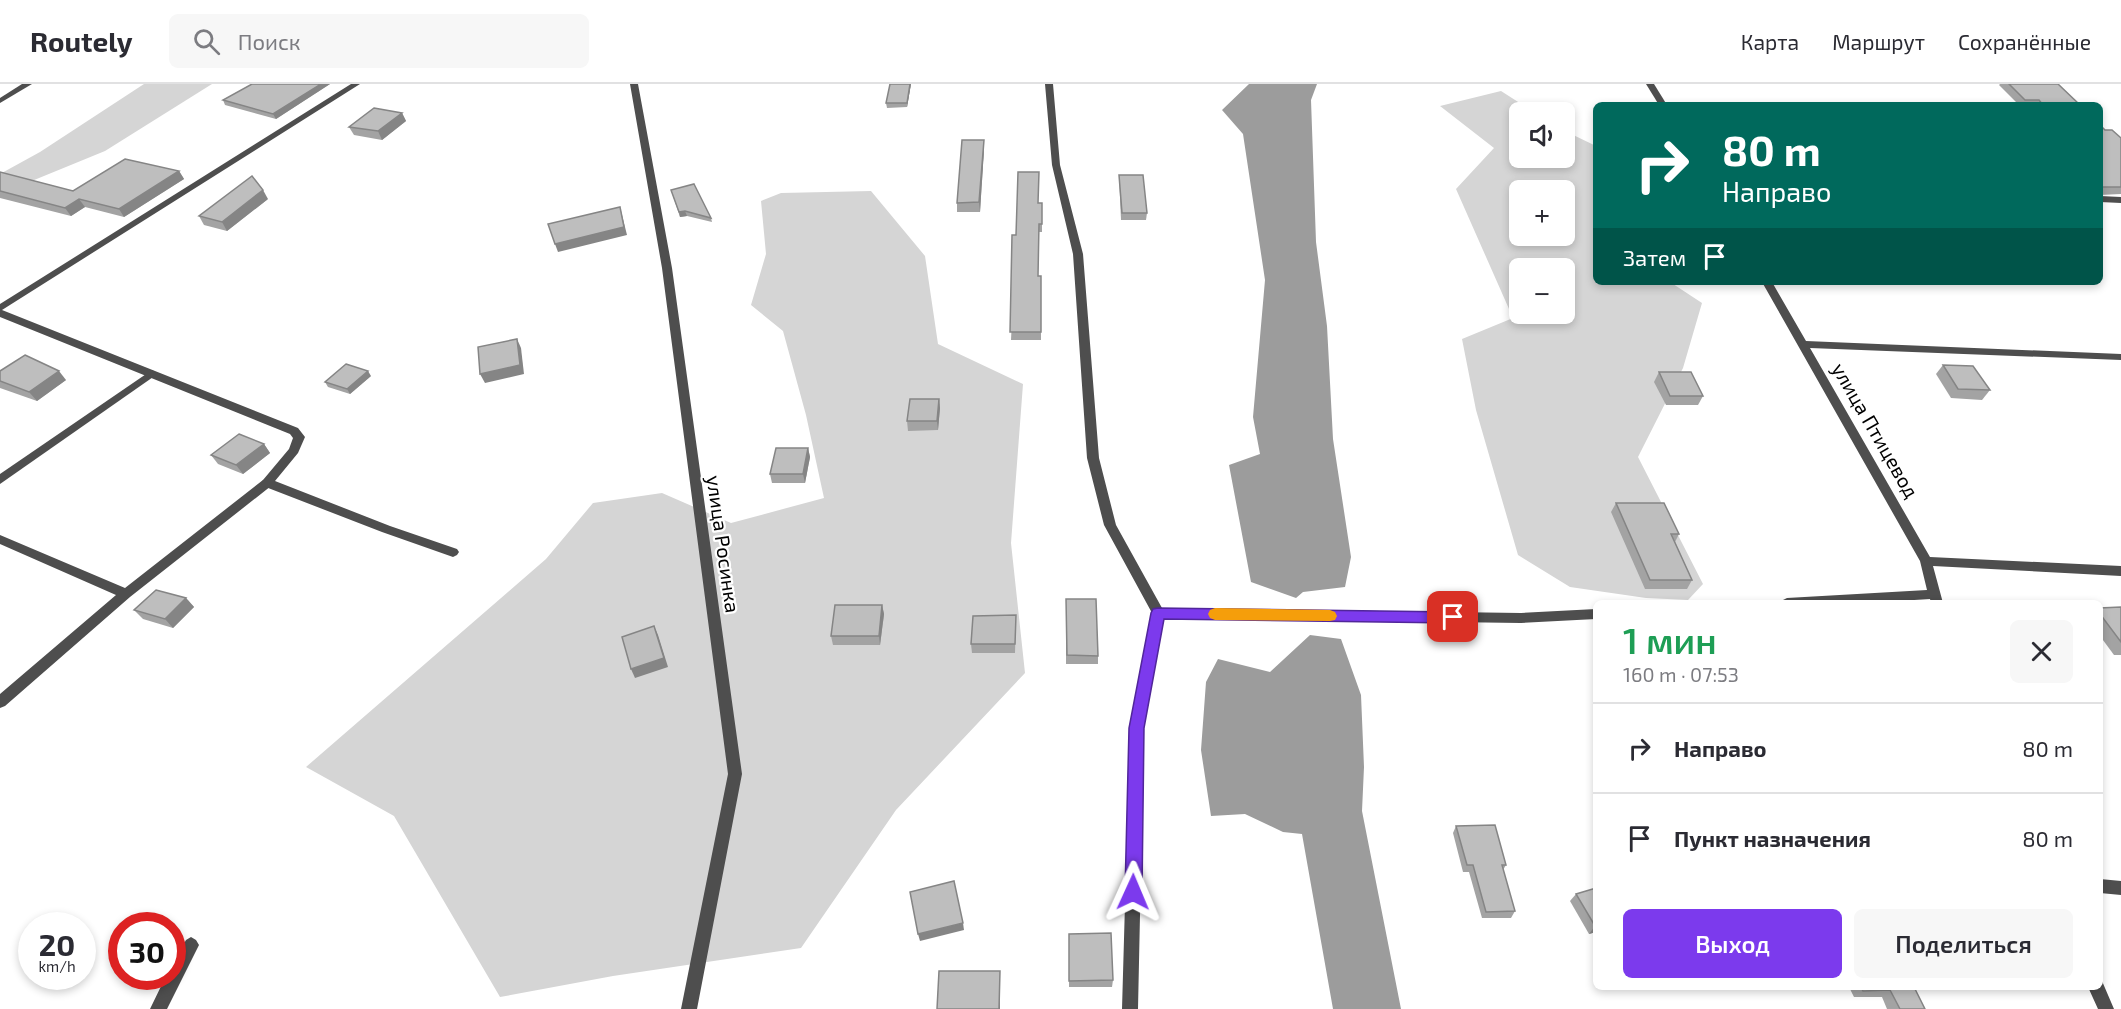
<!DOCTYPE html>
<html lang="ru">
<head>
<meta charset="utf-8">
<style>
	:root { --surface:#fff; --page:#f7f7f7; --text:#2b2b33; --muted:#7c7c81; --line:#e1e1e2; --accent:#7c3aed }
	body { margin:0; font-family:"Exo 2",sans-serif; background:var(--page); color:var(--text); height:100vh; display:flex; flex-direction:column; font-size:22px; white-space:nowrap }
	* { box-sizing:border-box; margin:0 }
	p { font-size:20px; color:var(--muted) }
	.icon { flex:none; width:33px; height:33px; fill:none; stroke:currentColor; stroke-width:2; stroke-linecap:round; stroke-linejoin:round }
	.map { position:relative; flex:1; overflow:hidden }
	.details { position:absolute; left:1593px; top:516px; width:510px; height:390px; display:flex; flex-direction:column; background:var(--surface); border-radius:9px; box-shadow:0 3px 9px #0003 }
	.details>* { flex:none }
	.banner { position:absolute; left:1593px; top:18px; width:510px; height:183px; border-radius:9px; box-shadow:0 3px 9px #0003; background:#00695c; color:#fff; overflow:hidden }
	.controls { position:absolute; left:1509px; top:18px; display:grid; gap:12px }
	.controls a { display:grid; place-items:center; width:66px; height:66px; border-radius:9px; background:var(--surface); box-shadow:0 3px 9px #0003; font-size:30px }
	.speed { position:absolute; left:18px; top:828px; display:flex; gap:12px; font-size:30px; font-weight:700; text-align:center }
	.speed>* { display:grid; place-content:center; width:78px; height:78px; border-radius:50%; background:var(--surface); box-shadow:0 3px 9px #0003; line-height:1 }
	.speed small { font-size:15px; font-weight:400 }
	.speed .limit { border:9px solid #d22; background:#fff; color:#111 }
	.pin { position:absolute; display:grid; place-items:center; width:51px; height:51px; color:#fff; margin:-26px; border-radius:12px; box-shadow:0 3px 9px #0006 }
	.me { position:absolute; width:66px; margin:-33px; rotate:1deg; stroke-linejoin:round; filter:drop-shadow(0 0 4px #0008) }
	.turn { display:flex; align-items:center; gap:21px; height:126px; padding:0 30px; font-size:27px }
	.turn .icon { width:78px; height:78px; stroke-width:2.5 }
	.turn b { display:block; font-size:42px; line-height:51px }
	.then { display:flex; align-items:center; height:57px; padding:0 30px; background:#0003; gap:12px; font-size:22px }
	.round { display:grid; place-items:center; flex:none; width:63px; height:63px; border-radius:9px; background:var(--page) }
	.summary { display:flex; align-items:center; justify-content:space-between; height:102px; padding:0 30px }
	h1 { font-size:36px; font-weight:600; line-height:45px; color:#1e9e55 }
	.button { display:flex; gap:12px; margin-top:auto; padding:12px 30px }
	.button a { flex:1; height:69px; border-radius:9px; background:var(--accent); color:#fff; font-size:24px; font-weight:600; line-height:69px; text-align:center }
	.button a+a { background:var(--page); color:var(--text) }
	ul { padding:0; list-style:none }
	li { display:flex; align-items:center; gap:18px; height:90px; padding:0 30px; border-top:2px solid var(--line) }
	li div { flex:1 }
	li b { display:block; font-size:22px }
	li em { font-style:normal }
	header { display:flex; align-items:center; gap:36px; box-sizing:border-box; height:84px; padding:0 30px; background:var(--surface); border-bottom:2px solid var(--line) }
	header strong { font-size:28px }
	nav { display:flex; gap:33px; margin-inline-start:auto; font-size:21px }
	.search { width:420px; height:54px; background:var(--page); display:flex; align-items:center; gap:15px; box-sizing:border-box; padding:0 21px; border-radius:9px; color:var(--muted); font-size:22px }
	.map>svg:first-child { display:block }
	.green { fill:#d5d5d5; fill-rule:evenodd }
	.water { fill:#9c9c9c }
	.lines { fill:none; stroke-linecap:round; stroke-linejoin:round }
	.lane { fill:#4e4e4e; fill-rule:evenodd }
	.street { fill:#4e4e4e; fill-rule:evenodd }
	.wall { fill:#a3a3a3 }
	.shaded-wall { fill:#858585 }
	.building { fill:#bebebe; stroke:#858585; stroke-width:1.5 }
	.route { fill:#7c3aed; stroke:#51269a; stroke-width:1.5 }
	.slow { fill:#f59e0b }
	.labels { text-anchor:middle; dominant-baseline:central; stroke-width:4.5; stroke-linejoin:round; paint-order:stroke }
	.street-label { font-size:20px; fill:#000; stroke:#fff }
</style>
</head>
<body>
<header>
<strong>Routely</strong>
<div class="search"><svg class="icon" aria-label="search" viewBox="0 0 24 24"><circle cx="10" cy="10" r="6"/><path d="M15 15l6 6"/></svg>Поиск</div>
<nav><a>Карта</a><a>Маршрут</a><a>Сохранённые</a></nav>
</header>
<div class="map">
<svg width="2121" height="925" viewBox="0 0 2121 925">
	<rect width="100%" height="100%" fill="#fff"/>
	<!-- green -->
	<g class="green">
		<path d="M 144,0 L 212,0 L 105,67 L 0,110 L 0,90 L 40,68 Z"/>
		<path d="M 1501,7 L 1534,28 L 1520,28 L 1520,74 L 1564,74 L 1565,47 L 1596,62 L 1596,198 L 1670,198 L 1702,219 L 1683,284 L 1638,373 L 1703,500 L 1688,516 L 1646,514 L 1570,503 L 1518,471 L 1476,326 L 1462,255 L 1513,234 L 1456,105 L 1494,64 L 1440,22 ZM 1520,106 L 1564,106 L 1564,152 L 1520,152 ZM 1520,184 L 1564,184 L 1564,230 L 1520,230 Z"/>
		<path d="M 871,107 L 925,172 L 938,260 L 1023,300 L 1011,459 L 1025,589 L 896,726 L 801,864 L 613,892 L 500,913 L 394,732 L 306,683 L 546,475 L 593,419 L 662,409 L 731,439 L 824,414 L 806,331 L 783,247 L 751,221 L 766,170 L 761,117 L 781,109 Z"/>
	</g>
	<!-- water -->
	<g class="water">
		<path d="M 1249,0 L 1317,0 L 1311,16 L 1316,158 L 1327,242 L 1333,355 L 1351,473 L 1345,503 L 1303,508 L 1296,514 L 1251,498 L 1229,381 L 1260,370 L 1253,333 L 1265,196 L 1243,50 L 1222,26 Z"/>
		<path d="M 1310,551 L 1341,555 L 1361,611 L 1364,683 L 1362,727 L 1401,925 L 1333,925 L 1302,750 L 1283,748 L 1245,730 L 1211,732 L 1201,666 L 1206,598 L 1218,575 L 1270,588 Z"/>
	</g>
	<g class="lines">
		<!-- lane -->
		<g class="lane">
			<path d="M 22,0 L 32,0 L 0,19 L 0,14 Z"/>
			<path d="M 152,286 L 157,289 L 156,291 L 0,400 L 0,390 Z"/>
			<path d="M 267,395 L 273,399 L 271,402 L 130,513 L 5,622 L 0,624 L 0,610 L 116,511 L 0,460 L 0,451 L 125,504 L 263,396 Z"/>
			<path d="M 2100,795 L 2121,797 L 2121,811 L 2100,809 Z"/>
		</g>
		<!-- street -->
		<g class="street">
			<path d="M 351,0 L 360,0 L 2,226 L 298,344 L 305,353 L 298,369 L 275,397 L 390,442 L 457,465 L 459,468 L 457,471 L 453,473 L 382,448 L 263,402 L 261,399 L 263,396 L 289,365 L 293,354 L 290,350 L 0,233 L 0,220 Z"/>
			<path d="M 630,0 L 638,0 L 672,184 L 742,690 L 697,925 L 681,925 L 728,690 L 662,184 Z"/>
			<path d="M 1045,0 L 1053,0 L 1060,81 L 1083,170 L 1099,374 L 1116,441 L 1162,524 L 1521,529 L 1596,525 L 1596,535 L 1521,539 L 1163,534 L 1144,644 L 1138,925 L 1122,925 L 1130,644 L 1152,529 L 1104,441 L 1087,374 L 1073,170 L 1052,81 Z"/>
			<path d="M 1646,0 L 1654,0 L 1667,21 L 1659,21 Z"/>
			<path d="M 2100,112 L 2121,113 L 2121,119 L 2100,118 Z"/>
			<path d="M 1762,198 L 1772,198 L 1806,257 L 2121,270 L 2121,276 L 1810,264 L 1930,473 L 2121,482 L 2121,492 L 1933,482 L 1943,519 L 1931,519 L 1930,515 L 1867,519 L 1781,519 L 1783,516 L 1787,514 L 1927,506 L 1920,477 Z"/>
			<path d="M 191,853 L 196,856 L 199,861 L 167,925 L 150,925 L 166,892 L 172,892 L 172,881 L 186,856 Z"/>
			<path d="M 2100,897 L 2102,897 L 2114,925 L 2098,925 L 2088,903 L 2100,903 Z"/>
		</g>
	</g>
	<!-- wall -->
	<g class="wall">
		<path d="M 252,0 L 330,0 L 276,35 L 225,21 L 223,16 Z"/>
		<path d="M 890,0 L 911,0 L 907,23 L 887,24 L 886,19 Z"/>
		<path d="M 2000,0 L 2058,0 L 2080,21 L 2019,21 L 1999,1 Z"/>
		<path d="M 402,29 L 406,37 L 382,56 L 354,51 L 349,43 Z"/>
		<path d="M 2100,41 L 2105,46 L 2121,54 L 2121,110 L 2100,111 Z"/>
		<path d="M 984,65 L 980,128 L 957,128 L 957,119 Z"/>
		<path d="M 179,87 L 184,95 L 124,133 L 85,123 L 71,132 L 0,114 L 0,88 L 73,107 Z"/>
		<path d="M 1119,91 L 1147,129 L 1146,136 L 1121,136 Z"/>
		<path d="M 671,106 L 711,134 L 712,138 L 687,132 L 680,133 Z"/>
		<path d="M 268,115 L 227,147 L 204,141 L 199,132 Z"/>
		<path d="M 1038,119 L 1042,119 L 1042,148 L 1039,148 L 1038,192 L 1041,192 L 1041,256 L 1011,256 L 1016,151 Z"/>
		<path d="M 1943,281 L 1990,306 L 1982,316 L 1951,314 L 1936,290 Z"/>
		<path d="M 0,287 L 66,296 L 37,317 L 0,304 Z"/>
		<path d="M 1659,288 L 1703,312 L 1698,321 L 1666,321 L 1654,298 Z"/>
		<path d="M 371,292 L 350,310 L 328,303 L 325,298 Z"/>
		<path d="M 939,315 L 940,324 L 938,346 L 908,347 L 907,337 Z"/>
		<path d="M 264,360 L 270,369 L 243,390 L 218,380 L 211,371 Z"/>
		<path d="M 808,364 L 810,373 L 805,399 L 772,399 L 770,390 Z"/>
		<path d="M 1616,419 L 1679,450 L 1675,458 L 1692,496 L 1687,505 L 1645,505 L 1611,428 Z"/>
		<path d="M 186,514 L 194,523 L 173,544 L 143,535 L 134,526 Z"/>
		<path d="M 1066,515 L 1098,572 L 1098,580 L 1066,580 Z"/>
		<path d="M 882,521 L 884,530 L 880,561 L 833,561 L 831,552 Z"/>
		<path d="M 2121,523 L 2121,571 L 2114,571 L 2100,552 L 2100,524 Z"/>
		<path d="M 1016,531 L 1015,569 L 972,569 L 971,560 Z"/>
		<path d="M 1456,742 L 1506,781 L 1503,786 L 1515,827 L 1511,834 L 1482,834 L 1469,788 L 1463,788 L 1453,749 Z"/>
		<path d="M 1596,804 L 1596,848 L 1589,850 L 1570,817 L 1576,810 Z"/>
		<path d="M 1069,850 L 1113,896 L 1112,903 L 1069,903 Z"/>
		<path d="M 1849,903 L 1914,903 L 1925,925 L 1887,925 L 1882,913 L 1854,913 Z"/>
	</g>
	<!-- shaded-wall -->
	<g class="shaded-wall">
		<path d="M 321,0 L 330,0 L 276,35 L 273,30 Z"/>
		<path d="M 910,0 L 911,0 L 907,23 L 907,19 Z"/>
		<path d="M 402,29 L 406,37 L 382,56 L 378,47 Z"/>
		<path d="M 984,56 L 984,65 L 980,128 L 979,118 Z"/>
		<path d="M 179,87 L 184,95 L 124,133 L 119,125 Z"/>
		<path d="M 263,106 L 268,115 L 227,147 L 222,138 Z"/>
		<path d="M 79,115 L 85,123 L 71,132 L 65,124 Z"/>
		<path d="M 620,123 L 627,151 L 558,168 L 555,160 Z"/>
		<path d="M 685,127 L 687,132 L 680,133 L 679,128 Z"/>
		<path d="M 517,255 L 521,264 L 524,290 L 485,299 L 480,290 Z"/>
		<path d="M 59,287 L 66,296 L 37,317 L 29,308 Z"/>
		<path d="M 368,287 L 371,292 L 350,310 L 347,305 Z"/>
		<path d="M 939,315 L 940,324 L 938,346 L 937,337 Z"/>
		<path d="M 264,360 L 270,369 L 243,390 L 236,381 Z"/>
		<path d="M 808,364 L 810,373 L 805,399 L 803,390 Z"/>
		<path d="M 186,514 L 194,523 L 173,544 L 165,535 Z"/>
		<path d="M 882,521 L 884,530 L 880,561 L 879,552 Z"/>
		<path d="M 654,542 L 658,551 L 668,583 L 635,594 L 631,585 Z"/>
		<path d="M 963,839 L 964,846 L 920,857 L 918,850 Z"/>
		<path d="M 1595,842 L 1596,842 L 1596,848 L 1589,850 Z"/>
		<path d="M 1000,887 L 1000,925 L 999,925 Z"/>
	</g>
	<!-- building -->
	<g class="building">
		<path d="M 252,0 L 321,0 L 273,30 L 223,16 Z"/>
		<path d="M 890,0 L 910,0 L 907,19 L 886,19 Z"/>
		<path d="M 2009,0 L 2058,0 L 2080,21 L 2043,21 L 2039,16 L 2025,16 Z"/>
		<path d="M 374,24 L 402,29 L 378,47 L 349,43 Z"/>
		<path d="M 2100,41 L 2105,46 L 2112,46 L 2121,54 L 2121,103 L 2100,103 Z"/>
		<path d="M 962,56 L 984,56 L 979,118 L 957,119 Z"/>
		<path d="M 125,75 L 179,87 L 119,125 L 79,115 L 65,124 L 0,107 L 0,88 L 73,107 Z"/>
		<path d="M 1018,88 L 1039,88 L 1038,119 L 1042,119 L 1042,140 L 1039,140 L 1038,192 L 1041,192 L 1041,248 L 1010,248 L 1012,151 L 1016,151 Z"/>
		<path d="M 1119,91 L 1143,91 L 1147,129 L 1122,129 Z"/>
		<path d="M 252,92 L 263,106 L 222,138 L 199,132 Z"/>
		<path d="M 694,100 L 711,134 L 685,127 L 679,128 L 671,106 Z"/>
		<path d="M 620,123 L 624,143 L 555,160 L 548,140 Z"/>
		<path d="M 517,255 L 520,281 L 480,290 L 478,263 Z"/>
		<path d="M 25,271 L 59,287 L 29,308 L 0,297 L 0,287 Z"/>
		<path d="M 346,280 L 368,287 L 347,305 L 325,298 Z"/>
		<path d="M 1943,281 L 1973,282 L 1990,306 L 1958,305 Z"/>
		<path d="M 1659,288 L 1691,288 L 1703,312 L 1670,312 Z"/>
		<path d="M 910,315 L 939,315 L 937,337 L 907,337 Z"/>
		<path d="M 239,350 L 264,360 L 236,381 L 211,371 Z"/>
		<path d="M 776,364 L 808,364 L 803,390 L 770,390 Z"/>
		<path d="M 1616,419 L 1664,419 L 1679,450 L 1671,450 L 1692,496 L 1650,496 Z"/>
		<path d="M 156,506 L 186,514 L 165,535 L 134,526 Z"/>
		<path d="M 1066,515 L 1096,515 L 1098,572 L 1067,571 Z"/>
		<path d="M 835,521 L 882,521 L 879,552 L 831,552 Z"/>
		<path d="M 2121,523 L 2121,558 L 2100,530 L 2100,524 Z"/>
		<path d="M 1016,531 L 1015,560 L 971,560 L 973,532 Z"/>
		<path d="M 654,542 L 664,574 L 631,585 L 622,553 Z"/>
		<path d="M 1495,741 L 1506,781 L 1502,781 L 1515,827 L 1486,828 L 1473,781 L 1467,781 L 1456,742 Z"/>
		<path d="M 954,797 L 963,839 L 918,850 L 910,808 Z"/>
		<path d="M 1596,804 L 1596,842 L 1595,842 L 1576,810 Z"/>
		<path d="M 1111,849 L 1113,896 L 1069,897 L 1069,850 Z"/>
		<path d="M 939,887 L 1000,887 L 999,925 L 937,925 Z"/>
		<path d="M 1861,903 L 1914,903 L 1925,925 L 1900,925 L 1890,906 L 1863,907 Z"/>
	</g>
	<!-- route -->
	<path class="route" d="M 1158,524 L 1453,528 L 1458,529 L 1460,533 L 1458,537 L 1453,539 L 1164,535 L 1144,644 L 1142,808 L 1139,813 L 1133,816 L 1127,813 L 1125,808 L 1129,644 L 1151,529 L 1153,525 Z"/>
	<!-- slow -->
	<path class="slow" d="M 1215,524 L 1330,526 L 1335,528 L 1337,532 L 1335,536 L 1330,537 L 1215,536 L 1210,534 L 1208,530 L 1210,526 Z"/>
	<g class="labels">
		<!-- street labels -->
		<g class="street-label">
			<text transform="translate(1876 346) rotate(60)">улица Птицевод</text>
			<text transform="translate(724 460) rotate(82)">улица Росинка</text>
		</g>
	</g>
</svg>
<div class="controls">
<a><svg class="icon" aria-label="sound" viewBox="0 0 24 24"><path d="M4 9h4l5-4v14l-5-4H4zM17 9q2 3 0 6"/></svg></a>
<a>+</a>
<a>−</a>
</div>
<div class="speed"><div>20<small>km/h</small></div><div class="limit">30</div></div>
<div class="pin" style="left:1453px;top:533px;background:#d93025"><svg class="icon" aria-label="arrive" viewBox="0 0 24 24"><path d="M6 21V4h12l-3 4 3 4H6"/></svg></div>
<svg class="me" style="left:1133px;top:808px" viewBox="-20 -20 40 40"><path d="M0-17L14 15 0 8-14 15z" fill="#7c3aed" stroke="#fff" stroke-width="4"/></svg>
<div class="banner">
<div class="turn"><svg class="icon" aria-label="right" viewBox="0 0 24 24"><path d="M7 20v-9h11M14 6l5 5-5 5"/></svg><div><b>80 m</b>Направо</div></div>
<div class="then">Затем<svg class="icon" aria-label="arrive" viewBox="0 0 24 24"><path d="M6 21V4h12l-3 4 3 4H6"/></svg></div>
</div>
<section class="details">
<div class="summary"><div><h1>1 мин</h1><p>160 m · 07:53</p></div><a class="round"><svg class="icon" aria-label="close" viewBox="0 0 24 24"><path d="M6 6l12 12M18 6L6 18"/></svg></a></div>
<ul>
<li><svg class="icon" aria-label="right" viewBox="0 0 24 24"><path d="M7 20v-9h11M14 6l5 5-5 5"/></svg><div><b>Направо</b></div><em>80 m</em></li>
<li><svg class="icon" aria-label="arrive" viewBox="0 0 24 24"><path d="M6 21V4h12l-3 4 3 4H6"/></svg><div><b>Пункт назначения</b></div><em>80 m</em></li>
</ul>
<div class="button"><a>Выход</a><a>Поделиться</a></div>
</section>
</div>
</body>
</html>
